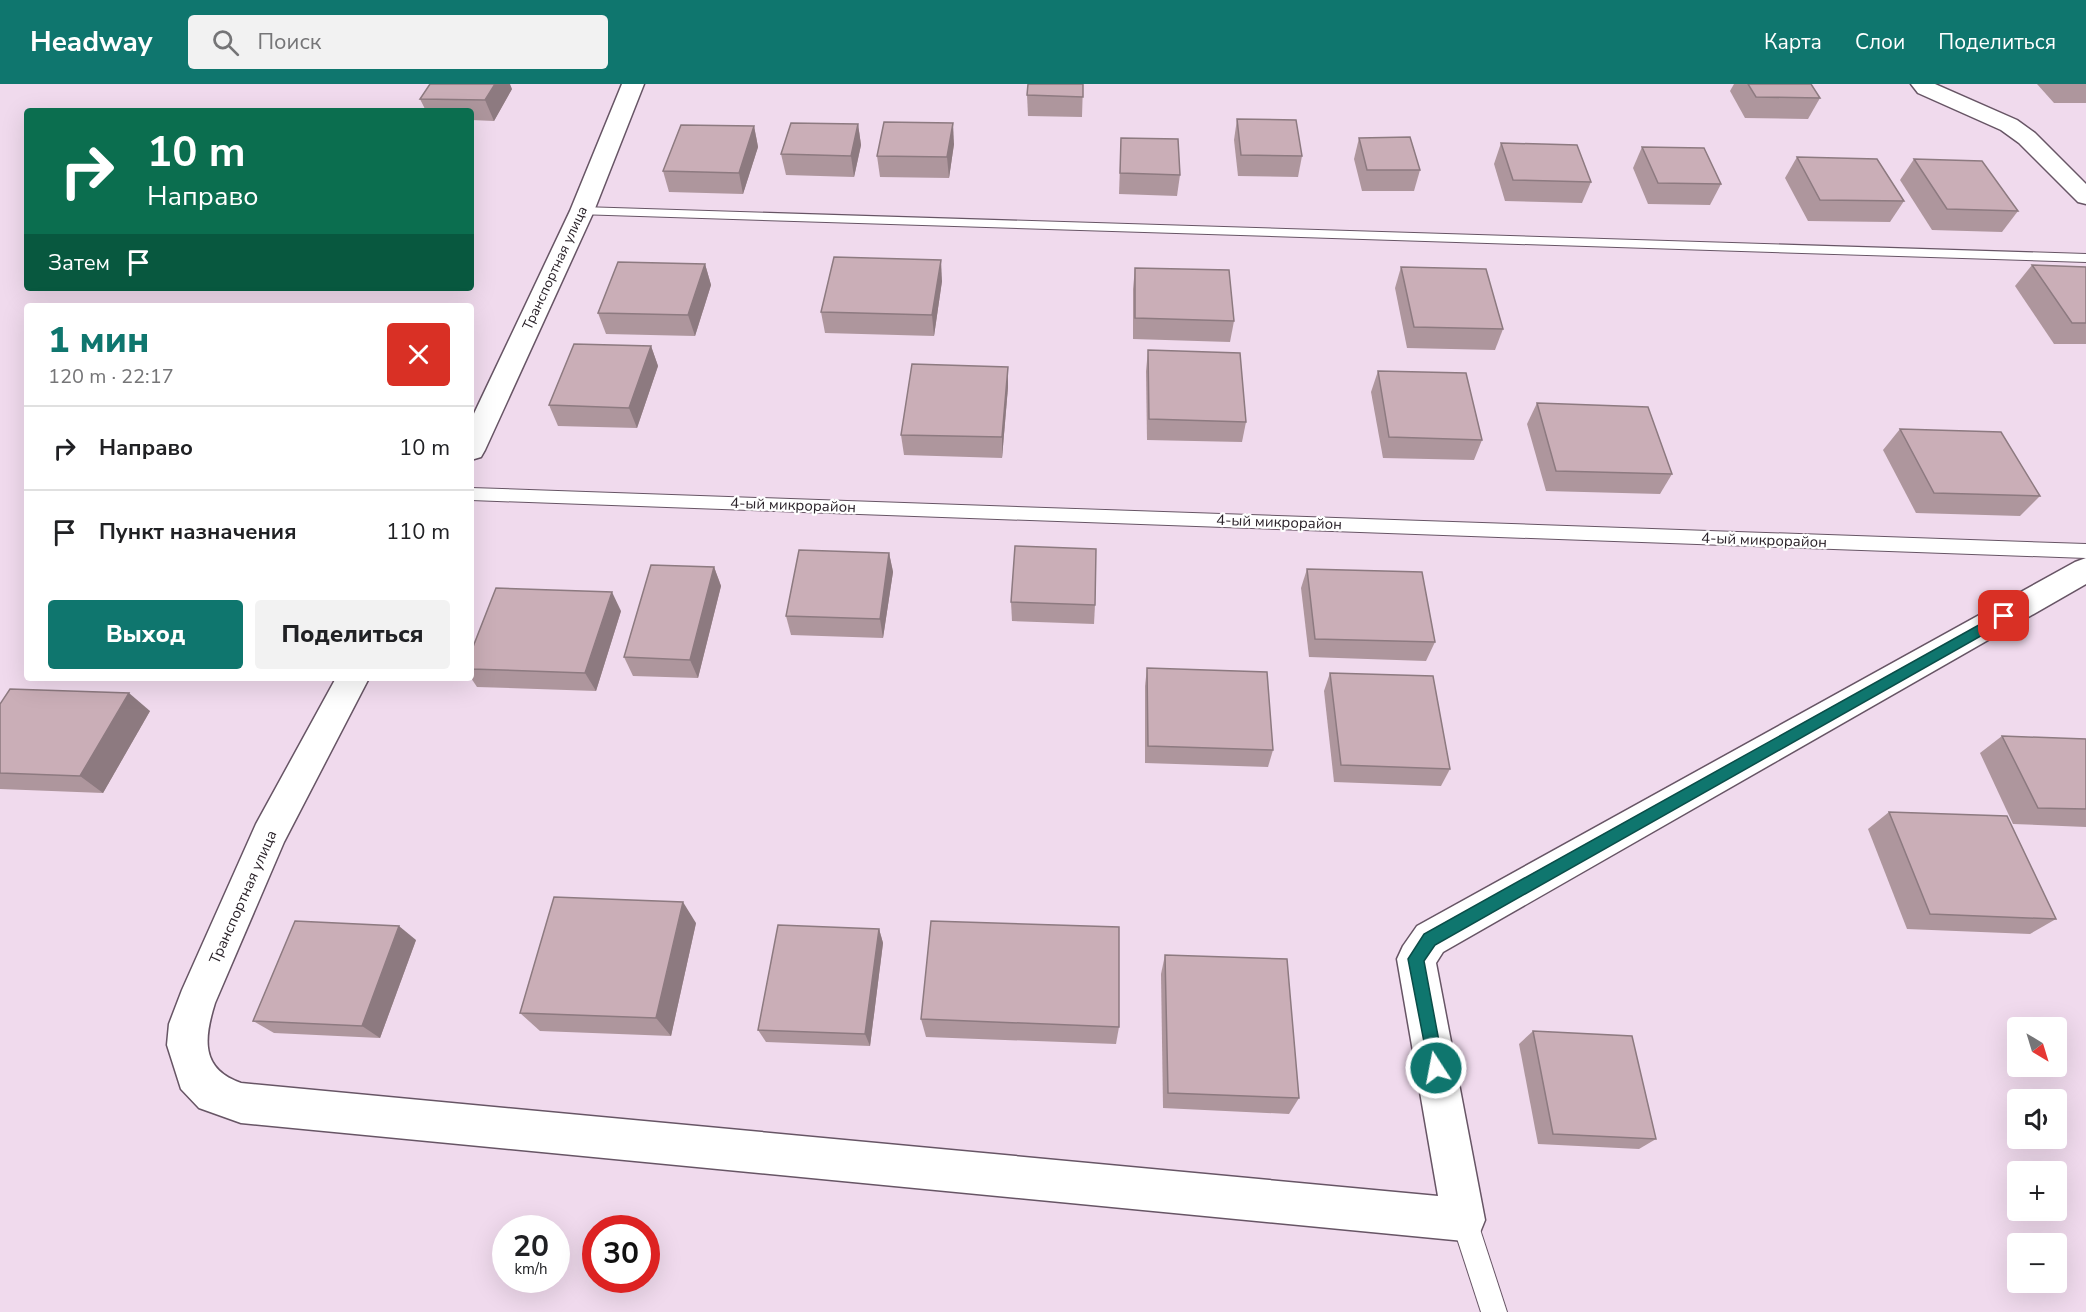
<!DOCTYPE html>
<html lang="ru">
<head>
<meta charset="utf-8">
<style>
	:root { --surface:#fff; --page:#f2f2f2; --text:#202124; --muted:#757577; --line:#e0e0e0; --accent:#0f766e }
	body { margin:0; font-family:"Nunito Sans",sans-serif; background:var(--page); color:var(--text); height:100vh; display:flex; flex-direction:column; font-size:22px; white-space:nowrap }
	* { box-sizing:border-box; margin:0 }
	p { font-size:20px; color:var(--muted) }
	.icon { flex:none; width:33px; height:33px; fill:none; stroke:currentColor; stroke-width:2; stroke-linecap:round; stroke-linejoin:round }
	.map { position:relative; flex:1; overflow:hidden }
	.drawer { position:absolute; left:24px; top:219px; width:450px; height:378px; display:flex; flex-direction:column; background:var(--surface); border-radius:6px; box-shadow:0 6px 24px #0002 }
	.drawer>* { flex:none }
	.banner { position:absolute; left:24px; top:24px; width:450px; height:183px; border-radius:6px; box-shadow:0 6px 24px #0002; background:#0b6e4f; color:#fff; overflow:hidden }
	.needle { width:39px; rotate:142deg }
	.controls { position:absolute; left:2007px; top:933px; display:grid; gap:12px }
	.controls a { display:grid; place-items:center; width:60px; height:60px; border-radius:6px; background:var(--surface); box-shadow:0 6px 24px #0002; font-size:30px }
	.speed { position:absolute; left:492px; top:1131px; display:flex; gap:12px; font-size:30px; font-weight:700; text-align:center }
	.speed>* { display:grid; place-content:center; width:78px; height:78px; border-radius:50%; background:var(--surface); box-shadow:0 6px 24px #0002; line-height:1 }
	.speed small { font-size:15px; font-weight:400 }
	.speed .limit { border:9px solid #d22; background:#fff; color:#111 }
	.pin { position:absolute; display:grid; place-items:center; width:51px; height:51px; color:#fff; margin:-26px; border-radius:12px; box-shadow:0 3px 9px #0006 }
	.me { position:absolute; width:66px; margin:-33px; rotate:349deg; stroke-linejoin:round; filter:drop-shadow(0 0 4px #0008) }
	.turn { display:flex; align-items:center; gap:21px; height:126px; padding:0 24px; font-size:27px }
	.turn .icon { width:78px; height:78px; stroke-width:2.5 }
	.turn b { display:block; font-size:42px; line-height:51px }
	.then { display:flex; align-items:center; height:57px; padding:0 24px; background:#0003; gap:12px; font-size:22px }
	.round { display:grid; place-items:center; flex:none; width:63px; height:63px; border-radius:6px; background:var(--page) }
	.summary { display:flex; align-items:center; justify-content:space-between; height:102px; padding:0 24px }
	h1 { font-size:36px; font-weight:800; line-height:45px; color:var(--accent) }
	.cta { display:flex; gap:12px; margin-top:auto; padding:12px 24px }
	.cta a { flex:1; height:69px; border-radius:6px; background:var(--accent); color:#fff; font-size:24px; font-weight:800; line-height:69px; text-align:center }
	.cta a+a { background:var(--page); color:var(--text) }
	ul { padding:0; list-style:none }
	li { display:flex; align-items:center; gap:18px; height:84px; padding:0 24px; border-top:2px solid var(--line) }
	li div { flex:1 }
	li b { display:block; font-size:22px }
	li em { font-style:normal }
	header { display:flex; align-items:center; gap:36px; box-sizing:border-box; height:84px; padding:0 30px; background:var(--accent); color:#fff }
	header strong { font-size:28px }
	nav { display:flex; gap:33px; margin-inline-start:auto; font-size:21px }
	.search { width:420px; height:54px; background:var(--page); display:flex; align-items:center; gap:15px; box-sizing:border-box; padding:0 21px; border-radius:6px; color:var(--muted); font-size:22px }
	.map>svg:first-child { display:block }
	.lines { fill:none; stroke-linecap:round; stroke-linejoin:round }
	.lane-casing { stroke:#675565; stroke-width:2 }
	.street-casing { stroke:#675565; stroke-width:3 }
	.lane { fill:#fff; fill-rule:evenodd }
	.street { fill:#fff; fill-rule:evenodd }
	.wall { fill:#ae969d }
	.shaded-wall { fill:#8d7a80 }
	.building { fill:#caaeb7; stroke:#8d7a80; stroke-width:1.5 }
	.route { fill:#0f766e; stroke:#0a4d48; stroke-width:1.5 }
	.labels { text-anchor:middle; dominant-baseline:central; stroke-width:4.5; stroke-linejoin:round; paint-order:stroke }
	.far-street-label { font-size:14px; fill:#2b232a; stroke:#fff }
	.street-label { font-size:15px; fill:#2b232a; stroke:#fff }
</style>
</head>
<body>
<header>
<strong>Headway</strong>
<div class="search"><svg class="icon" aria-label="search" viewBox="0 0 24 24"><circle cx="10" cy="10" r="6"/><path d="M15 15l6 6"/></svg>Поиск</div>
<nav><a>Карта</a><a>Слои</a><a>Поделиться</a></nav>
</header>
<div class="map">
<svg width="2086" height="1228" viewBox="0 0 2086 1228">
	<rect width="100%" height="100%" fill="#f0daed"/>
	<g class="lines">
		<!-- lane casing -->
		<g class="lane-casing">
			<g id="lane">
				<path d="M 582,123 L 2086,170 L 2086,178 L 577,130 L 575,127 Z"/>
				<path d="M 471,404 L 2086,460 L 2086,474 L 471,416 Z"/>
				<path d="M 1464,1123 L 1473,1127 L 1477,1136 L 1507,1228 L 1481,1228 L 1451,1136 L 1455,1127 Z"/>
			</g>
		</g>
		<!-- street casing -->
		<g class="street-casing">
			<g id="street">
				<path d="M 622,0 L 644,0 L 594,127 L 485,366 L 481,373 L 471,376 L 471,336 L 570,127 Z"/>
				<path d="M 1911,0 L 1935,0 L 2017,36 L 2035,49 L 2086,100 L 2086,120 L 2078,118 L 2019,59 L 2001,46 L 1918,9 Z"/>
				<path d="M 2086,474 L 2086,500 L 1443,868 L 1436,879 L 1485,1136 L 1479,1151 L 1464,1157 L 241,1039 L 199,1024 L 181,1005 L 167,961 L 169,940 L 182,906 L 256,740 L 336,594 L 369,594 L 284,758 L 215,919 C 204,954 200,985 241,999 L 1438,1112 L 1397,875 L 1403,862 L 1417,842 L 2075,478 Z"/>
			</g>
		</g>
		<!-- lane -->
		<use href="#lane" class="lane"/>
		<!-- street -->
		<use href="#street" class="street"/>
	</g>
	<!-- wall -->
	<g class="wall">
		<path d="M 1083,0 L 1082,33 L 1028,32 L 1027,11 Z"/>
		<path d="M 1734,0 L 1811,0 L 1820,14 L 1808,35 L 1745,34 L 1730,7 Z"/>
		<path d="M 2037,0 L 2086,0 L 2086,19 L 2054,19 Z"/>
		<path d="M 512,5 L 494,37 L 471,36 L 471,27 L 426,27 L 420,15 Z"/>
		<path d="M 1237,35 L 1302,72 L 1298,93 L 1238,92 L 1234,56 Z"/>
		<path d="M 858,40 L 861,61 L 854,93 L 786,91 L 781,70 Z"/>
		<path d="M 754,42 L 758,63 L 743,110 L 669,108 L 663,87 Z"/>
		<path d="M 1121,54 L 1180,91 L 1177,112 L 1119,110 Z"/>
		<path d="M 1359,54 L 1420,86 L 1414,107 L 1362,107 L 1354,75 Z"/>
		<path d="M 1501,59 L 1591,98 L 1582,119 L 1505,117 L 1494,80 Z"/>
		<path d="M 954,60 L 949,94 L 880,93 L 877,72 Z"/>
		<path d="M 1642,63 L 1721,100 L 1710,121 L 1648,120 L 1633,84 Z"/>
		<path d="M 1797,73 L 1904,117 L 1890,138 L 1808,137 L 1785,94 Z"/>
		<path d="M 1914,75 L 2018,127 L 2002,148 L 1932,146 L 1900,96 Z"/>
		<path d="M 705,180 L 711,201 L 695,252 L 606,250 L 598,229 Z"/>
		<path d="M 2032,181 L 2086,183 L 2086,260 L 2054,260 L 2015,202 Z"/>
		<path d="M 1401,183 L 1503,245 L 1495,266 L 1407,264 L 1395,204 Z"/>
		<path d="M 1135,184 L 1234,237 L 1230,258 L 1133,255 L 1133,205 Z"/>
		<path d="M 942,197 L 934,252 L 825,249 L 821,228 Z"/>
		<path d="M 335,204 L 413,204 L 412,206 Z"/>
		<path d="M 651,262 L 658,282 L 637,344 L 558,342 L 549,321 Z"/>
		<path d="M 1148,266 L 1246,338 L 1242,358 L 1147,356 L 1146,287 Z"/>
		<path d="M 1378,287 L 1482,356 L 1474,376 L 1383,374 L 1371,308 Z"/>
		<path d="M 1008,303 L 1002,374 L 904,371 L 901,351 Z"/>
		<path d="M 1537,319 L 1672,390 L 1660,410 L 1546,407 L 1527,340 Z"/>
		<path d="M 1900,345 L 2040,412 L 2020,432 L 1916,429 L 1883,366 Z"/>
		<path d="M 889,469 L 893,488 L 883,554 L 791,551 L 786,532 Z"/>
		<path d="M 714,483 L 721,502 L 698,594 L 633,592 L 624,573 Z"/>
		<path d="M 1307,485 L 1435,558 L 1426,577 L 1309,573 L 1301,504 Z"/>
		<path d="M 1011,518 L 1095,521 L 1094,540 L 1012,537 Z"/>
		<path d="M 621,527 L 596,607 L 477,603 L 471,594 L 471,568 Z"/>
		<path d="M 1147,584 L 1273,666 L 1268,683 L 1145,679 L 1145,602 Z"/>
		<path d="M 1330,589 L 1450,685 L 1441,702 L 1334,698 L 1324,607 Z"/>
		<path d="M 0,620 L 150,627 L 103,709 L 0,705 Z"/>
		<path d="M 2002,652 L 2086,655 L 2086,743 L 2013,740 L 1980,669 Z"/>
		<path d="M 1889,728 L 2056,835 L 2030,850 L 1907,845 L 1868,745 Z"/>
		<path d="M 696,839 L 671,952 L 540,947 L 520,929 Z"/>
		<path d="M 879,845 L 883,859 L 870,962 L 766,958 L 758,946 Z"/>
		<path d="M 416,856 L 380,954 L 274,949 L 253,937 Z"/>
		<path d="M 1165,871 L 1299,1014 L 1289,1030 L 1163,1024 L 1161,890 Z"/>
		<path d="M 921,935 L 1119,943 L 1116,960 L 926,953 Z"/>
		<path d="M 1533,947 L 1656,1055 L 1639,1065 L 1538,1060 L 1519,960 Z"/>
	</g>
	<!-- shaded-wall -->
	<g class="shaded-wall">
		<path d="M 495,0 L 510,0 L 512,5 L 494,37 L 485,16 Z"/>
		<path d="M 953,39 L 954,60 L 949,94 L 947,73 Z"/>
		<path d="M 858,40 L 861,61 L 854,93 L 851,72 Z"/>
		<path d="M 754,42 L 758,63 L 743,110 L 739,89 Z"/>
		<path d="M 941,176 L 942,197 L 934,252 L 932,231 Z"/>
		<path d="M 705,180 L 711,201 L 695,252 L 688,231 Z"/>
		<path d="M 651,262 L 658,282 L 637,344 L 629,324 Z"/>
		<path d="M 1008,283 L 1008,303 L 1002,374 L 1002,353 Z"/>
		<path d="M 889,469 L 893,488 L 883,554 L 880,535 Z"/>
		<path d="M 714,483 L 721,502 L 698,594 L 690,576 Z"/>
		<path d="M 612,508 L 621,527 L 596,607 L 585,589 Z"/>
		<path d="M 129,609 L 150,627 L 103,709 L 80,692 Z"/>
		<path d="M 683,818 L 696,839 L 671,952 L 656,934 Z"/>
		<path d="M 399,842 L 416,856 L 380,954 L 362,942 Z"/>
		<path d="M 879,845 L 883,859 L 870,962 L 865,950 Z"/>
	</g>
	<!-- building -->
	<g class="building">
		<path d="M 430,0 L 495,0 L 485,16 L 420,15 Z"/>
		<path d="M 1028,0 L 1083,0 L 1083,13 L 1027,11 Z"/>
		<path d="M 1748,0 L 1811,0 L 1820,14 L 1756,13 Z"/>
		<path d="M 1237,35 L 1296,36 L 1302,72 L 1241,71 Z"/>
		<path d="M 884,38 L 953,39 L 947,73 L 877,72 Z"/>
		<path d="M 791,39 L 858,40 L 851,72 L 781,70 Z"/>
		<path d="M 681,41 L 754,42 L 739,89 L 663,87 Z"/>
		<path d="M 1410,53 L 1420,86 L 1367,86 L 1359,54 Z"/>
		<path d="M 1121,54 L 1178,55 L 1180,91 L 1120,89 Z"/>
		<path d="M 1501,59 L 1577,61 L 1591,98 L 1513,96 Z"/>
		<path d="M 1642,63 L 1704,64 L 1721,100 L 1658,99 Z"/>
		<path d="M 1797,73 L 1877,75 L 1904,117 L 1820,116 Z"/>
		<path d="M 1914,75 L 1982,77 L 2018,127 L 1947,125 Z"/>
		<path d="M 834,173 L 941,176 L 932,231 L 821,228 Z"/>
		<path d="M 618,178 L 705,180 L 688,231 L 598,229 Z"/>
		<path d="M 2032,181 L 2086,183 L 2086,239 L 2072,239 Z"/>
		<path d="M 1401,183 L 1486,185 L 1503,245 L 1414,243 Z"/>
		<path d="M 1135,184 L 1229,186 L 1234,237 L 1135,234 Z"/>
		<path d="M 574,260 L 651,262 L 629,324 L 549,321 Z"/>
		<path d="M 1148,266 L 1240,269 L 1246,338 L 1149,335 Z"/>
		<path d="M 912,280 L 1008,283 L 1002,353 L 901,351 Z"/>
		<path d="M 1378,287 L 1466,289 L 1482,356 L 1389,353 Z"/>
		<path d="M 1537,319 L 1648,323 L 1672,390 L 1556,387 Z"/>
		<path d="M 1900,345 L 2001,348 L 2040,412 L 1934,409 Z"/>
		<path d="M 1015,462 L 1096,465 L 1095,521 L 1011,518 Z"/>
		<path d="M 799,466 L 889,469 L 880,535 L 786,532 Z"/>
		<path d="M 651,481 L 714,483 L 690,576 L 624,573 Z"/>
		<path d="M 1307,485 L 1422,488 L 1435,558 L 1315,555 Z"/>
		<path d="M 496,504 L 612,508 L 585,589 L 471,585 L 471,568 Z"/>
		<path d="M 1147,584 L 1267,588 L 1273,666 L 1148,662 Z"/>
		<path d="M 1330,589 L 1433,592 L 1450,685 L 1341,681 Z"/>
		<path d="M 10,605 L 129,609 L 80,692 L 0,689 L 0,620 Z"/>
		<path d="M 2002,652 L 2086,655 L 2086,725 L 2038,724 Z"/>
		<path d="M 1889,728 L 2007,732 L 2056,835 L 1930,830 Z"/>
		<path d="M 554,813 L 683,818 L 656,934 L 520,929 Z"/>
		<path d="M 295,837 L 399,842 L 362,942 L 253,937 Z"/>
		<path d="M 931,837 L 1119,843 L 1119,943 L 921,935 Z"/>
		<path d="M 778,841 L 879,845 L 865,950 L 758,946 Z"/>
		<path d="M 1165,871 L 1287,875 L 1299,1014 L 1168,1009 Z"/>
		<path d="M 1533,947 L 1632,952 L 1656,1055 L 1553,1050 Z"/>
	</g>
	<!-- route -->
	<path class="route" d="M 2004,527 L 2010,532 L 2009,536 L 1435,861 L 1424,877 L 1444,984 L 1442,989 L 1436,992 L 1430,989 L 1408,875 L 1424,850 Z"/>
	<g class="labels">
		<!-- far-street labels -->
		<g class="far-street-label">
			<text transform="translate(555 184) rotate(-65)">Транспортная улица</text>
		</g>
		<!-- street labels -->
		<g class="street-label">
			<text transform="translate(793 421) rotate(2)">4-ый микрорайон</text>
			<text transform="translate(1279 438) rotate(2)">4-ый микрорайон</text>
			<text transform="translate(1764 456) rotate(2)">4-ый микрорайон</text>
			<text transform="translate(243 813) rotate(-66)">Транспортная улица</text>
		</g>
	</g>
</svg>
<div class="controls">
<a><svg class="needle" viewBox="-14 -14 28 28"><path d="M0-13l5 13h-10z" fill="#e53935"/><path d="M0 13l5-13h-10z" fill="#757577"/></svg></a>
<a><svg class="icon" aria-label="sound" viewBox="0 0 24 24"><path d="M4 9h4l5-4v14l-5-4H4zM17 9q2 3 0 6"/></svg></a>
<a>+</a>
<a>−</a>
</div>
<div class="speed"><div>20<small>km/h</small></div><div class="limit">30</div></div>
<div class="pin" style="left:2004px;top:532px;background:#d93025"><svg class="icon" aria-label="arrive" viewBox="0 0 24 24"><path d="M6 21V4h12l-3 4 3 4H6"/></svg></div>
<svg class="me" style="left:1436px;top:984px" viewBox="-20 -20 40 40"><circle r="17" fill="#0f766e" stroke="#fff" stroke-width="3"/><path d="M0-11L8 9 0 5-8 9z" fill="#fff"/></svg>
<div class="banner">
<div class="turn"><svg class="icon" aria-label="right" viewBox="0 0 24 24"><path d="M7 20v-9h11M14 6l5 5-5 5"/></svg><div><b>10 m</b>Направо</div></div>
<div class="then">Затем<svg class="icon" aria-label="arrive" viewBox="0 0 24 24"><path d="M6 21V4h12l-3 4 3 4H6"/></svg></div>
</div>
<section class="drawer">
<div class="summary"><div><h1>1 мин</h1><p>120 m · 22:17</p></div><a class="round" style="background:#d93025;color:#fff"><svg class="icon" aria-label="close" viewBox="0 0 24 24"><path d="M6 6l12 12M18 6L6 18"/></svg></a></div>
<ul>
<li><svg class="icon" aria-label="right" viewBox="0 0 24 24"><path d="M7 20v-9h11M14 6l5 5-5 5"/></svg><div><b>Направо</b></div><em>10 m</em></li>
<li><svg class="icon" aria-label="arrive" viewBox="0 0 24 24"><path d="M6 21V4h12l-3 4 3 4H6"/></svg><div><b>Пункт назначения</b></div><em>110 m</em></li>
</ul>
<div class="cta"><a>Выход</a><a>Поделиться</a></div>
</section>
</div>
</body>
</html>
